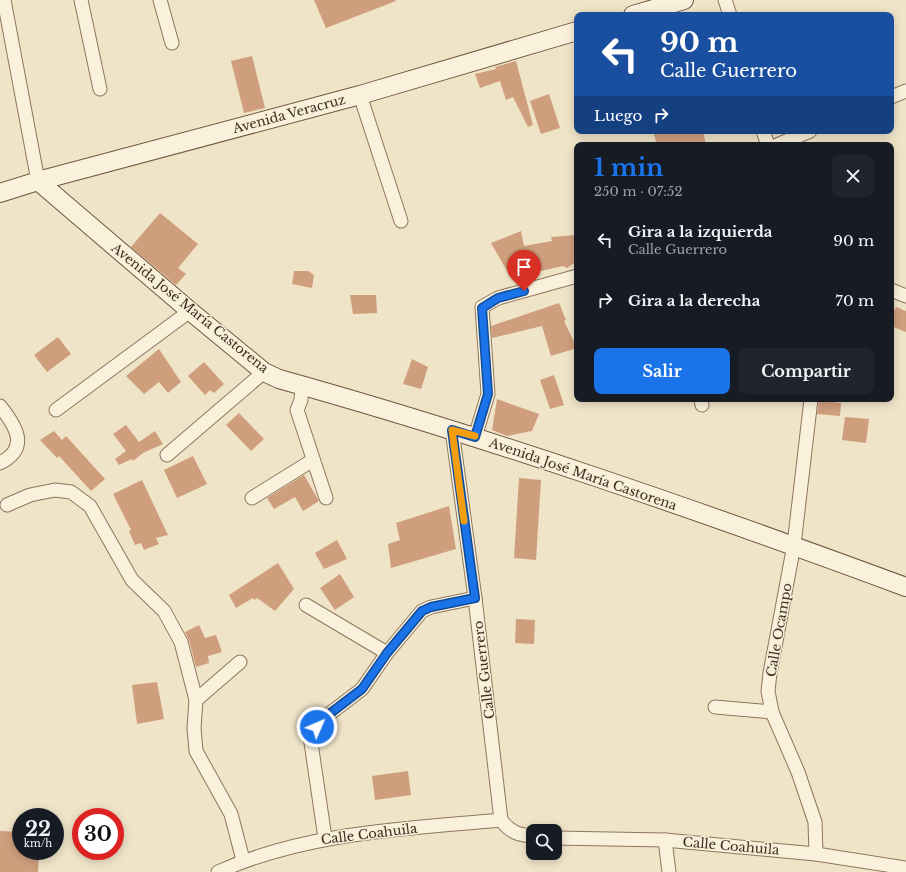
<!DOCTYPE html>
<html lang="es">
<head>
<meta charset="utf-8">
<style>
	:root { --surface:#171b24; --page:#20242c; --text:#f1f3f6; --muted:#9ea1a6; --accent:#1a73e8 }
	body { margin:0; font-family:"Libre Baskerville",serif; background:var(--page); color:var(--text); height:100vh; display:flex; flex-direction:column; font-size:15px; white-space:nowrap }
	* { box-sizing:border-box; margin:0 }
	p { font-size:13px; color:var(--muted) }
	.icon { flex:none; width:22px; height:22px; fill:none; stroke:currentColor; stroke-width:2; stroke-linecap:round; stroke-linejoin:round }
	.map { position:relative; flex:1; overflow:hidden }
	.details { position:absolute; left:574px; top:142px; width:320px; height:260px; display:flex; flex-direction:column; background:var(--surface); border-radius:8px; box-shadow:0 2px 10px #0003 }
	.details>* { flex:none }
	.guide { position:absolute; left:574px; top:12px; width:320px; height:122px; border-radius:8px; box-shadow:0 2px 10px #0003; background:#1a4fa0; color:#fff; overflow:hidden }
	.buttons { position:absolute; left:526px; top:824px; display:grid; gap:8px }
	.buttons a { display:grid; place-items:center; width:36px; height:36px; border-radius:8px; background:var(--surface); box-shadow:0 2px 10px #0003; font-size:20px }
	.speed { position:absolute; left:12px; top:808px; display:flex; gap:8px; font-size:20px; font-weight:700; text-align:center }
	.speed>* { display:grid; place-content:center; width:52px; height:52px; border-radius:50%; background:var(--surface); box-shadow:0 2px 10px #0003; line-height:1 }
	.speed small { font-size:10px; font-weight:400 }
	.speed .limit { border:6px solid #d22; background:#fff; color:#111 }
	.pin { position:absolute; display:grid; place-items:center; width:34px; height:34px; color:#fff; margin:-41px -17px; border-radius:50% 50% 50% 0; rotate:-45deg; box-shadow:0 0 4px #0007 }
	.pin .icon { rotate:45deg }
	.me { position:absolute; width:44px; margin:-22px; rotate:45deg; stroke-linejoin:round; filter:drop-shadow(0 0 3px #0008) }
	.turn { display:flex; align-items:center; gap:14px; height:84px; padding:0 20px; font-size:18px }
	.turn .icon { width:52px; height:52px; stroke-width:2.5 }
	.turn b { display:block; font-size:28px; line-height:34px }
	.then { display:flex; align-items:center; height:38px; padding:0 20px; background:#0003; gap:8px; font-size:15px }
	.round { display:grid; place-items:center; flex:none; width:42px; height:42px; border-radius:8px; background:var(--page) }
	.overview { display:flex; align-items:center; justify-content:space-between; height:68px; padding:0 20px }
	h1 { font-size:24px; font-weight:800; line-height:30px; color:var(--accent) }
	.button { display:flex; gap:8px; margin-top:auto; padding:8px 20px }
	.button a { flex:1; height:46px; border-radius:8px; background:var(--accent); color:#fff; font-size:16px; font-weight:800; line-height:46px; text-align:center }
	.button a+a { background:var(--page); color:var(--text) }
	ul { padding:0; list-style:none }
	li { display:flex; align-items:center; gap:12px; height:60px; padding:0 20px }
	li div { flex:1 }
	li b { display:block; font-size:15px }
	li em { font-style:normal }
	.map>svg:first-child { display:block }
	.building { fill:#cf9f7d }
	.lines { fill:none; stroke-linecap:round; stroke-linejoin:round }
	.street-casing { stroke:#8d765c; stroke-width:15 }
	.secondary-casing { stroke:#6f573f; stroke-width:20 }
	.street { stroke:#faf1dc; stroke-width:13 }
	.secondary { stroke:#faf1dc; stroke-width:18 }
	.route-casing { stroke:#114b97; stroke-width:10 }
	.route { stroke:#1a73e8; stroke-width:7 }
	.slow { stroke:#f59e0b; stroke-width:7 }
	.labels { text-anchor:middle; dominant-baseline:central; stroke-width:3; stroke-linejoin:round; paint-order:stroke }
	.street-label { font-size:13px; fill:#3d2e20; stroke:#f7eed8 }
</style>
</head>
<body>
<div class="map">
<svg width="906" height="872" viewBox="0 0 906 872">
	<rect width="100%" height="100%" fill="#f0e4c8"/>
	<!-- building -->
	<g class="building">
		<path d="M 314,0 L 395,0 L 396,1 L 326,28 Z"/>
		<path d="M 252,56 L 265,108 L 244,113 L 231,61 Z"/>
		<path d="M 516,61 L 533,125 L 528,127 L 513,97 L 506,100 L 500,81 L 480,88 L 475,74 L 496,69 L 495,67 Z"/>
		<path d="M 549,94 L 560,128 L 541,134 L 530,101 Z"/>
		<path d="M 653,131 L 703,131 L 706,145 L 657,145 Z"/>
		<path d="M 160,213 L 198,244 L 178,268 L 186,274 L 176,285 L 131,247 Z"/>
		<path d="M 521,231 L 524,246 L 552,241 L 551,237 L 577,235 L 577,261 L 567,268 L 563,266 L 541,271 L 539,266 L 507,271 L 491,243 Z"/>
		<path d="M 294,271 L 308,271 L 314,275 L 312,288 L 292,284 Z"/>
		<path d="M 350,295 L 376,295 L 377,313 L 353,314 Z"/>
		<path d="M 559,303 L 566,320 L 564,321 L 577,348 L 551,356 L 542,326 L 492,338 L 491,326 Z"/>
		<path d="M 896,307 L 906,311 L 906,332 L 891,326 L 891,317 Z"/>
		<path d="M 58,337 L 71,354 L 47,372 L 34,355 Z"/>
		<path d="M 159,349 L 181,382 L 168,393 L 159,382 L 144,394 L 126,376 Z"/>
		<path d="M 412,359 L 428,367 L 421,389 L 403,384 Z"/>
		<path d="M 204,362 L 224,384 L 214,393 L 210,390 L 205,395 L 188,376 Z"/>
		<path d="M 554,375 L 564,405 L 550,409 L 540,380 Z"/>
		<path d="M 497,399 L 539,414 L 532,431 L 507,436 L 492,430 Z"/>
		<path d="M 819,400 L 841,403 L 840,416 L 817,414 Z"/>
		<path d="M 239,413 L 264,439 L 251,451 L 226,425 Z"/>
		<path d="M 845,417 L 869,419 L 866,443 L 842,440 Z"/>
		<path d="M 126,425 L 139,442 L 155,431 L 163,444 L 143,453 L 133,461 L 132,459 L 119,465 L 115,459 L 126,451 L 113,434 Z"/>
		<path d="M 54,431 L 62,440 L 66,436 L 105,479 L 91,491 L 59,456 L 57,458 L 40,440 Z"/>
		<path d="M 193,456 L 207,484 L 177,498 L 164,470 Z"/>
		<path d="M 304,475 L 319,501 L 303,511 L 295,497 L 274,509 L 267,498 Z"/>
		<path d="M 519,478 L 541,480 L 536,560 L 514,558 Z"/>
		<path d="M 142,480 L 168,535 L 156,538 L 159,544 L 144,550 L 141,543 L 135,545 L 129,531 L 131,530 L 113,494 Z"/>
		<path d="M 449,506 L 456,549 L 391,568 L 388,544 L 400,540 L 396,523 Z"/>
		<path d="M 337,540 L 347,559 L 324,569 L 315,553 Z"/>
		<path d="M 278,563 L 294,589 L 275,611 L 257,598 L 254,600 L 253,598 L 236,608 L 229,595 Z"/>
		<path d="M 340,574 L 354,597 L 335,610 L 320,588 Z"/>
		<path d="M 516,619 L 535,620 L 534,644 L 515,643 Z"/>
		<path d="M 199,625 L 205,638 L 216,635 L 222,652 L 208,656 L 209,663 L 196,667 L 189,640 L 185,632 Z"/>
		<path d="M 157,682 L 164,719 L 137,724 L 132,685 Z"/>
		<path d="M 408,771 L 411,795 L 375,800 L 372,776 Z"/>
		<path d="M 0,831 L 21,832 L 21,851 L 39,851 L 38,872 L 0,872 Z"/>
	</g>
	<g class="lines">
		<!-- street casing -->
		<g class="street-casing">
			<g id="street">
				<path d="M 4,0 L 38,181"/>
				<path d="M 81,0 L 100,89"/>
				<path d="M 160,0 L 172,43"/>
				<path d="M 725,0 L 730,15"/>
				<path d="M 360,95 L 401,221"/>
				<path d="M 891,97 L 906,91"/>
				<path d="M 763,131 L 768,145"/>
				<path d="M 777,145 L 810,131"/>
				<path d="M 891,290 L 906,296"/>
				<path d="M 302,385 L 301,400 L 297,410 L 326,498"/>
				<path d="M 701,399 L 702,405"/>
				<path d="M 811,399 L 794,545 L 770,673 L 768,691 L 772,712 L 798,772 L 815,822 L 816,854"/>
				<path d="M 0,406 C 16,426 30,448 0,463"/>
				<path d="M 56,410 L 190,311"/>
				<path d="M 452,430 L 475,598 L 501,820 C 510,832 518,835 533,836"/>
				<path d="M 475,437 L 488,394 L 482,307 L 498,298 L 577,276"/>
				<path d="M 167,455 L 264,372"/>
				<path d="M 252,498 L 313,460"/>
				<path d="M 7,505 L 30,495 L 55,490 L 71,492 L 90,506 L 132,580 L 164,611 L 181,642 L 196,700 L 194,728 L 196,751 L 231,814 L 243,860"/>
				<path d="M 306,605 L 387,653"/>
				<path d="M 196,700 L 240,662"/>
				<path d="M 715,707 L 772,712"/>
				<path d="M 325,838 L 310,736 L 324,718 L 362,689 L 387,653 L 422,611 L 431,607 L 475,598"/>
				<path d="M 555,838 L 665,840 L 816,854 L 906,868"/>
				<path d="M 665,840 L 669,872"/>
				<path d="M 218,872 C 307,832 405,829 501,820"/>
			</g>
		</g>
		<!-- secondary casing -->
		<g class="secondary-casing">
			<g id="secondary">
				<path d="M 633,15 L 684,0"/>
				<path d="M 38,181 L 190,311 L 264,372 L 279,379 C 491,438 700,511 906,587"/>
				<path d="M 0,193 L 38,181 L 360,95 L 577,31"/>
			</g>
		</g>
		<!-- street -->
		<use href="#street" class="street"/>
		<!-- secondary -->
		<use href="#secondary" class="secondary"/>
	</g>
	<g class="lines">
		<!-- route casing -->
		<g class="route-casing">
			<path id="route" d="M 317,727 L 324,718 L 362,689 L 387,653 L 422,611 L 431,607 L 475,598 L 452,430 L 475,437 L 488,394 L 482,308 L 498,298 L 524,291"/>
		</g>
		<!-- route -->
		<use href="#route" class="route"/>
		<!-- slow -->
		<path class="slow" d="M 464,521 L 452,430 L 475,436"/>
	</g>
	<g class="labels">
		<!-- street labels -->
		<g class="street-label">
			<text transform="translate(289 114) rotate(-15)">Avenida Veracruz</text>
			<text transform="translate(190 308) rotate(39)">Avenida José María Castorena</text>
			<text transform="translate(583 474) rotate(19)">Avenida José María Castorena</text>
			<text transform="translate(779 630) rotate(-80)">Calle Ocampo</text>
			<text transform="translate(484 670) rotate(-97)">Calle Guerrero</text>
			<text transform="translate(369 834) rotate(-7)">Calle Coahuila</text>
			<text transform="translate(731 846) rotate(5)">Calle Coahuila</text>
		</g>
	</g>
</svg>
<div class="buttons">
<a><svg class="icon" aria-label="search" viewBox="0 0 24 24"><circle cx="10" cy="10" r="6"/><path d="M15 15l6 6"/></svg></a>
</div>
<div class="speed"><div>22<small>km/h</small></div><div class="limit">30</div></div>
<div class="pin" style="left:524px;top:291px;background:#d93025"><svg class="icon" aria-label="arrive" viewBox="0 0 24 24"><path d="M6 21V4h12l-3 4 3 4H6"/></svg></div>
<svg class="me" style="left:317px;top:727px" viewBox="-20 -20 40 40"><circle r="17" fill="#1a73e8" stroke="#fff" stroke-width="3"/><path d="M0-11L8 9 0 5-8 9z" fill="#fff"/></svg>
<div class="guide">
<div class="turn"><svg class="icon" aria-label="left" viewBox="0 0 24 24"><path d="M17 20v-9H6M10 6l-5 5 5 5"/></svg><div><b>90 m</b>Calle Guerrero</div></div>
<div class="then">Luego<svg class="icon" aria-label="right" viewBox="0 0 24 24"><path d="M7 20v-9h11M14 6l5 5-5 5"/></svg></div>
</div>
<section class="details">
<div class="overview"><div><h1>1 min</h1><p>250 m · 07:52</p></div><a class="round"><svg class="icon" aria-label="close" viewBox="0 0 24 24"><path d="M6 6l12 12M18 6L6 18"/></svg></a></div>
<ul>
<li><svg class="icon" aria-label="left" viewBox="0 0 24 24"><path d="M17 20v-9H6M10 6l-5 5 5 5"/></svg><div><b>Gira a la izquierda</b><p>Calle Guerrero</p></div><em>90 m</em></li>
<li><svg class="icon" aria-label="right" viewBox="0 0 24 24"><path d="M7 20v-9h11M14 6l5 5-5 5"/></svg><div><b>Gira a la derecha</b></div><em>70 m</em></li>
</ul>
<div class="button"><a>Salir</a><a>Compartir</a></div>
</section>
</div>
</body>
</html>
